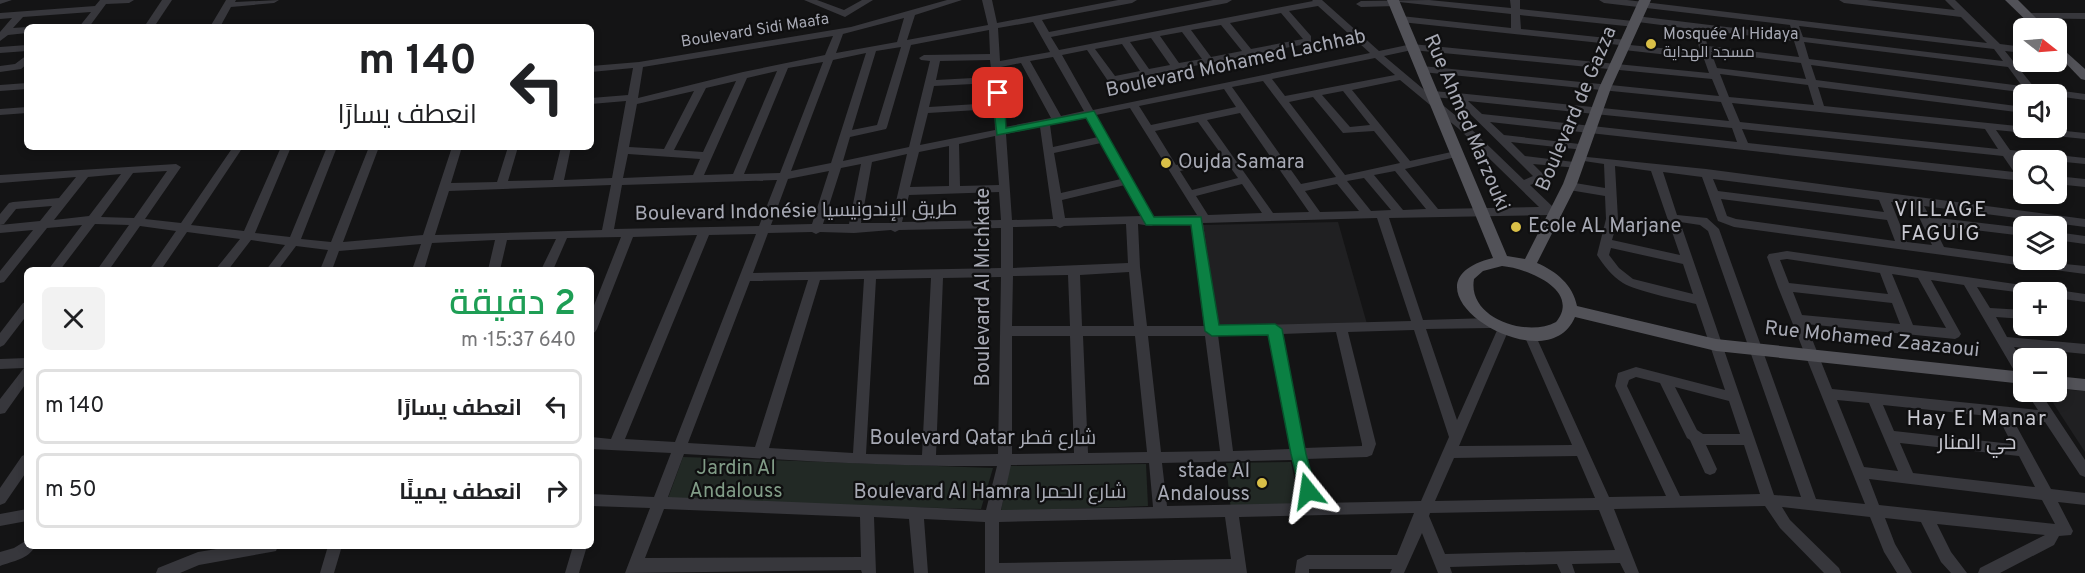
<!DOCTYPE html>
<html lang="ar">
<head>
<meta charset="utf-8">
<style>
	:root { --surface:#fff; --page:#f2f2f2; --text:#202124; --muted:#757577; --line:#e0e0e0 }
	body { margin:0; font-family:Overpass,Cairo,sans-serif; background:var(--page); color:var(--text); direction:rtl; height:100vh; display:flex; flex-direction:column; font-size:22px; white-space:nowrap }
	* { box-sizing:border-box; margin:0 }
	p { font-size:20px; color:var(--muted) }
	.icon { flex:none; width:33px; height:33px; fill:none; stroke:currentColor; stroke-width:2; stroke-linecap:round; stroke-linejoin:round }
	.map { position:relative; flex:1; overflow:hidden; direction:ltr }
	.sheet { position:absolute; left:24px; top:267px; width:570px; height:282px; display:flex; flex-direction:column; background:var(--surface); border-radius:9px; box-shadow:0 3px 9px #0003; direction:rtl }
	.sheet>* { flex:none }
	.banner { position:absolute; left:24px; top:24px; width:570px; height:126px; border-radius:9px; box-shadow:0 3px 9px #0003; direction:rtl; background:#fff; color:var(--text); overflow:hidden }
	.needle { width:39px; rotate:107deg }
	.buttons { position:absolute; left:2013px; top:18px; display:grid; gap:12px }
	.buttons a { display:grid; place-items:center; width:54px; height:54px; border-radius:9px; background:var(--surface); box-shadow:0 3px 9px #0003; font-size:30px }
	.pin { position:absolute; display:grid; place-items:center; width:51px; height:51px; color:#fff; margin:-26px; border-radius:12px; box-shadow:0 3px 9px #0006 }
	.me { position:absolute; width:66px; margin:-33px; rotate:345deg; stroke-linejoin:round; filter:drop-shadow(0 0 4px #0008) }
	.turn { display:flex; align-items:center; gap:21px; height:126px; padding:0 18px; font-size:27px }
	.turn .icon { width:78px; height:78px; stroke-width:2.5 }
	.turn b { display:block; font-size:42px; line-height:51px }
	.round { display:grid; place-items:center; flex:none; width:63px; height:63px; border-radius:9px; background:var(--page) }
	.summary { display:flex; align-items:center; justify-content:space-between; height:102px; padding:0 18px }
	h1 { font-size:36px; font-weight:600; line-height:45px; color:#1e9e55 }
	ul { padding:0; list-style:none }
	li { display:flex; align-items:center; gap:18px; height:75px; margin:0 12px 9px; padding:0 6px; border:3px solid var(--line); border-radius:9px }
	li div { flex:1 }
	li b { display:block; font-size:22px }
	li em { font-style:normal }
	.map>svg:first-child { display:block }
	.built { fill:#202022 }
	.green { fill:#222925 }
	.lines { fill:none; stroke-linecap:round; stroke-linejoin:round }
	.minor { fill:#37373c; fill-rule:evenodd }
	.major { fill:#525258; fill-rule:evenodd }
	.route { fill:#0b8043; stroke:#07532c; stroke-width:1.5 }
	.poi-dot { fill:#d9bf47; stroke:#0f0f10; stroke-width:2 }
	.labels { text-anchor:middle; dominant-baseline:central; stroke-width:4.5; stroke-linejoin:round; paint-order:stroke }
	.far-street-label { font-size:16px; fill:#a7a9b4; stroke:#0f0f10 }
	.far-poi-label { font-size:16px; fill:#a7a9b4; stroke:#0f0f10; text-anchor:start }
	.street-label { font-size:20px; fill:#a7a9b4; stroke:#0f0f10 }
	.poi-label { font-size:20px; fill:#a7a9b4; stroke:#0f0f10; text-anchor:start }
	.park-label { font-size:20px; fill:#819c87; stroke:#0f0f10 }
	.neighbourhood-label { font-size:21px; letter-spacing:1.5px; fill:#c8c8d0; stroke:#0f0f10 }
</style>
</head>
<body>
<div class="map">
<svg width="2085" height="573" viewBox="0 0 2085 573">
	<rect width="100%" height="100%" fill="#141415"/>
	<!-- built -->
	<g class="built">
		<path d="M 1338,222 L 1367,324 L 1218,326 L 1202,225 Z"/>
		<path d="M 2057,389 L 2085,391 L 2085,452 L 2046,392 L 2056,392 Z"/>
	</g>
	<!-- green -->
	<g class="green">
		<path d="M 683,457 L 993,468 L 981,509 L 667,501 Z"/>
		<path d="M 1291,462 L 1299,503 L 1231,511 L 1226,463 Z"/>
		<path d="M 1146,464 L 1148,506 L 1001,511 L 1009,466 Z"/>
	</g>
	<g class="lines">
		<!-- minor -->
		<g class="minor">
			<path d="M 0,0 L 12,0 L 0,4 Z"/>
			<path d="M 100,0 L 134,0 L 129,3 L 106,4 L 89,27 L 79,27 L 91,12 L 23,17 L 13,28 L 27,27 L 27,33 L 8,35 L 0,41 L 0,32 L 12,18 L 0,19 L 0,13 L 95,6 Z"/>
			<path d="M 162,0 L 172,0 L 154,27 L 144,27 Z"/>
			<path d="M 226,0 L 236,0 L 235,2 L 279,0 L 274,3 L 231,7 L 220,27 L 210,27 Z"/>
			<path d="M 804,0 L 817,0 L 844,10 L 862,0 L 873,0 L 845,17 Z"/>
			<path d="M 947,0 L 962,0 L 915,15 L 907,40 L 988,25 L 982,0 L 992,0 L 997,23 L 1118,0 L 1137,0 L 1132,3 L 1042,20 L 1049,32 L 1213,0 L 1232,0 L 1227,3 L 1051,37 L 1059,50 L 1313,1 L 1312,0 L 1322,0 L 1379,51 L 1412,44 L 1709,73 L 1704,59 L 1624,50 L 1621,49 L 1620,45 L 1401,22 L 1396,19 L 1401,16 L 1511,28 L 1511,14 L 1399,2 L 1398,5 L 1395,6 L 1361,7 L 1356,4 L 1361,1 L 1429,0 L 1511,8 L 1510,0 L 1520,0 L 1520,9 L 1633,21 L 1633,17 L 1636,16 L 1793,35 L 1790,25 L 1604,3 L 1599,0 L 1627,0 L 1987,43 L 1961,17 L 1844,3 L 1839,0 L 1867,0 L 1955,10 L 1945,0 L 1955,0 L 2000,44 L 2024,47 L 2024,53 L 2005,51 L 2034,87 L 2085,94 L 2085,100 L 2056,96 L 2056,94 L 2029,94 L 2027,93 L 1811,65 L 1816,80 L 2024,107 L 2024,113 L 1818,87 L 1824,106 L 2085,133 L 2085,139 L 1996,130 L 2010,150 L 2085,158 L 2085,164 L 2015,157 L 2024,170 L 2023,181 L 1490,122 L 1504,135 L 1588,145 L 1589,147 L 1588,149 L 1584,150 L 1511,142 L 1525,156 L 1582,163 L 1583,165 L 1578,168 L 1533,164 L 1544,175 L 1542,181 L 1530,185 L 1552,206 L 1559,207 L 1561,210 L 1559,213 L 1550,215 L 1389,218 L 1423,320 L 1490,318 L 1494,320 L 1496,323 L 1494,326 L 1490,328 L 1426,329 L 1457,420 L 1499,326 L 1507,326 L 1509,329 L 1459,446 L 1572,445 L 1524,335 L 1526,332 L 1534,332 L 1609,497 L 1666,496 L 1615,386 L 1618,373 L 1636,367 L 1725,390 L 1696,304 C 1680,300 1635,291 1623,283 C 1612,276 1604,266 1597,255 L 1606,219 L 1605,196 L 1569,190 L 1564,186 L 1569,182 L 1605,188 L 1604,164 L 1577,160 L 1576,158 L 1577,156 L 1706,169 L 2085,219 L 2085,227 L 1924,206 L 1930,217 L 2024,228 L 2024,236 L 1933,225 L 1944,247 L 2024,258 L 2024,260 L 2085,266 L 2085,274 L 1734,227 L 1718,221 L 1702,177 L 1663,172 L 1677,215 L 1707,218 L 1719,229 L 1816,499 L 1865,504 L 1778,287 L 1767,257 L 1769,254 L 1787,251 L 2085,294 L 2085,302 L 2056,298 L 2056,292 L 2024,293 L 1977,287 L 1990,308 L 2024,310 L 2024,319 L 1996,317 L 2007,337 L 2085,344 L 2085,354 L 2014,347 L 2024,363 L 2024,380 L 2019,379 L 1964,285 L 1931,280 L 1961,334 L 1959,337 L 1955,339 L 1806,324 L 1832,389 L 2038,410 L 2026,392 L 2040,392 L 2085,460 L 2085,477 L 2080,475 L 2045,422 L 2012,418 L 2051,489 L 2085,493 L 2085,505 L 2058,502 L 2073,531 L 2071,535 L 2059,536 L 2054,545 L 2000,573 L 1978,573 L 1980,568 L 2045,535 L 1937,524 L 1951,552 L 1967,573 L 1951,573 L 1941,562 L 1921,522 L 1885,518 L 1895,544 L 1912,573 L 1897,573 L 1884,552 L 1870,517 L 1782,507 L 1790,520 L 1839,568 L 1841,573 L 1824,573 L 1780,528 L 1765,506 L 1614,509 L 1639,573 L 1625,573 L 1620,563 L 1572,564 L 1575,573 L 1561,573 L 1557,564 L 1450,567 L 1452,573 L 1438,573 L 1422,533 L 1404,573 L 1390,573 L 1392,569 L 1309,569 L 1309,573 L 1295,573 L 1297,560 L 1307,555 L 1397,555 L 1414,513 L 1239,517 L 1247,573 L 985,573 L 985,522 L 924,519 L 928,573 L 914,573 L 909,519 L 874,517 L 876,573 L 862,573 L 861,570 L 625,573 L 650,508 L 591,506 L 591,494 L 654,497 L 671,453 L 591,449 L 591,437 L 611,439 L 697,235 L 633,237 L 597,329 L 595,332 L 591,334 L 591,313 L 621,237 L 567,238 L 553,270 L 541,270 L 556,239 L 507,240 L 500,270 L 488,270 L 495,240 L 432,243 L 424,270 L 412,270 L 421,244 L 339,251 L 332,270 L 320,270 L 328,250 L 296,246 L 278,270 L 266,270 L 285,245 L 251,240 L 228,270 L 215,270 L 240,239 L 187,232 L 161,270 L 149,270 L 176,231 L 140,226 L 109,270 L 97,270 L 129,225 L 95,224 L 60,270 L 48,270 L 82,225 L 47,228 L 4,282 L 0,283 L 0,271 L 33,230 L 0,233 L 0,225 L 40,221 L 52,206 L 16,209 L 4,224 L 0,225 L 0,214 L 9,203 L 13,202 L 59,198 L 76,177 L 0,183 L 0,175 L 176,164 L 181,167 L 145,219 L 181,223 L 233,147 L 243,147 L 191,225 L 244,231 L 281,147 L 291,147 L 255,233 L 290,237 L 327,147 L 337,147 L 301,239 L 331,242 L 369,147 L 379,147 L 343,242 L 423,235 L 452,147 L 462,147 L 451,183 L 497,182 L 508,147 L 518,147 L 508,181 L 553,180 L 561,147 L 571,147 L 564,180 L 612,178 L 626,101 L 591,104 L 591,98 L 628,95 L 633,68 L 591,72 L 591,66 L 639,62 L 851,27 ZM 1318,6 L 1370,53 L 1093,110 L 1062,55 L 1087,50 L 1108,81 L 1112,82 L 1311,43 L 1311,36 L 1289,11 ZM 1281,13 L 1303,39 L 1251,49 L 1230,23 ZM 1520,15 L 1635,27 L 1638,26 L 1638,22 L 1692,29 L 1701,52 L 1630,45 L 1629,41 L 1626,40 L 1521,29 ZM 904,18 L 897,42 L 836,53 L 843,34 ZM 1033,22 L 1050,52 L 1000,61 L 998,28 ZM 1221,25 L 1242,51 L 1211,57 L 1191,30 ZM 1799,26 L 1994,49 L 2003,61 L 1803,37 ZM 989,30 L 990,54 L 924,55 L 919,58 L 921,60 L 930,61 L 909,147 L 843,161 L 850,137 L 886,129 L 887,127 L 911,45 ZM 1702,30 L 1794,41 L 1799,57 L 1708,46 ZM 1182,32 L 1202,59 L 1179,63 L 1160,36 ZM 833,36 L 825,55 L 743,72 L 638,98 L 643,67 ZM 1151,38 L 1170,65 L 1149,69 L 1130,42 ZM 1804,42 L 2008,67 L 2022,86 L 1809,59 ZM 1122,44 L 1140,71 L 1115,76 L 1095,49 ZM 901,47 L 877,125 L 852,130 L 876,51 ZM 1412,50 L 1712,79 L 1719,96 L 1422,66 L 1417,69 L 1422,72 L 1721,102 L 1729,121 L 1457,93 L 1432,91 L 1428,93 L 1384,56 ZM 1711,52 L 1801,63 L 1806,79 L 1717,68 ZM 866,53 L 831,163 L 791,171 L 833,60 ZM 1053,57 L 1084,111 L 1061,116 L 1030,61 ZM 1375,58 L 1395,75 L 1285,96 L 1272,79 ZM 990,60 L 992,77 L 936,80 L 940,61 ZM 823,62 L 780,173 L 744,174 L 788,68 ZM 1021,63 L 1051,118 L 1005,127 L 1001,67 ZM 777,71 L 733,174 L 704,175 L 747,78 ZM 1720,74 L 1808,85 L 1814,105 L 1729,97 ZM 1400,80 L 1459,129 L 1539,207 L 1438,209 L 1405,169 L 1460,156 L 1461,154 L 1460,152 L 1456,151 L 1410,161 L 1352,90 ZM 736,81 L 703,152 L 674,150 L 706,88 ZM 1263,81 L 1336,177 L 1301,184 L 1232,87 ZM 992,83 L 993,103 L 929,107 L 934,86 ZM 1224,89 L 1236,107 L 1151,125 L 1139,106 ZM 694,91 L 664,149 L 629,147 L 637,104 ZM 1343,91 L 1370,125 L 1350,127 L 1322,95 ZM 1313,97 L 1343,133 L 1374,131 L 1400,163 L 1345,175 L 1289,102 ZM 1433,97 L 1455,99 L 1533,176 L 1524,180 L 1467,125 ZM 1468,101 L 1732,128 L 1737,142 L 1482,114 ZM 1732,103 L 1985,129 L 1998,149 L 1740,122 ZM 1130,108 L 1197,215 L 1153,216 L 1096,115 ZM 994,109 L 995,130 L 920,145 L 928,113 ZM 1240,113 L 1309,212 L 1273,213 L 1207,120 ZM 1087,117 L 1098,137 L 1053,147 L 1050,125 ZM 1198,122 L 1221,154 L 1176,165 L 1155,131 ZM 1040,127 L 1053,219 L 1012,220 L 1006,134 ZM 1742,129 L 2003,156 L 2014,172 L 1748,143 ZM 995,136 L 999,185 L 960,186 L 959,144 ZM 1101,143 L 1121,179 L 1061,193 L 1054,153 ZM 949,146 L 949,186 L 910,187 L 919,152 ZM 628,154 L 700,159 L 693,175 L 623,178 ZM 907,154 L 891,223 L 861,223 L 872,162 ZM 1225,160 L 1238,178 L 1192,190 L 1180,171 ZM 861,164 L 849,224 L 823,224 L 841,168 ZM 1615,166 L 1651,171 L 1680,255 L 1612,240 L 1618,219 ZM 167,171 L 134,218 L 101,217 L 133,173 ZM 829,171 L 812,224 L 771,225 L 788,179 ZM 1395,171 L 1426,209 L 1403,210 L 1374,175 ZM 121,174 L 89,216 L 54,220 L 88,177 ZM 1364,178 L 1391,210 L 1371,211 L 1347,181 ZM 1713,179 L 1879,200 L 1884,212 L 1718,191 ZM 777,180 L 759,226 L 614,229 L 622,185 ZM 1242,184 L 1262,213 L 1208,215 L 1196,196 ZM 1337,184 L 1359,211 L 1320,212 L 1305,191 ZM 611,185 L 602,230 L 435,235 L 449,191 ZM 1125,185 L 1142,216 L 1065,218 L 1062,200 ZM 999,192 L 1001,220 L 902,222 L 909,195 ZM 1721,199 L 1887,220 L 1895,241 L 1736,219 L 1727,216 ZM 1891,202 L 1913,204 L 1932,245 L 1907,242 ZM 1377,218 L 1411,321 L 1217,326 L 1203,223 ZM 1680,222 L 1700,225 L 1708,231 L 1801,497 L 1774,495 ZM 1192,223 L 1204,326 L 1147,326 L 1140,267 L 1138,224 L 1151,226 L 1156,224 ZM 1126,224 L 1128,263 L 1013,268 L 1013,227 L 1056,226 L 1060,228 L 1064,226 ZM 1001,228 L 1001,268 L 753,273 L 768,233 L 812,232 L 816,234 L 820,232 L 854,233 L 891,230 L 895,232 L 899,230 ZM 756,234 L 675,442 L 625,439 L 709,235 ZM 1611,248 L 1683,264 L 1693,294 L 1633,279 L 1619,268 L 1609,255 ZM 1787,259 L 1880,273 L 1888,294 L 1789,283 L 1780,260 ZM 1129,272 L 1134,326 L 1082,326 L 1080,275 ZM 1892,274 L 1918,278 L 1946,328 L 1913,325 ZM 1068,275 L 1070,326 L 1012,326 L 1013,276 ZM 1001,277 L 998,454 L 936,455 L 943,278 ZM 931,278 L 922,455 L 866,454 L 876,279 ZM 864,279 L 853,453 L 769,448 L 820,280 ZM 808,280 L 755,447 L 688,443 L 750,281 ZM 1793,292 L 1892,303 L 1900,324 L 1802,315 ZM 1414,330 L 1449,437 L 1421,501 L 1319,503 L 1306,459 L 1367,457 L 1372,455 L 1376,444 L 1348,332 ZM 1336,332 L 1362,444 L 1362,446 L 1304,448 L 1282,334 ZM 1270,334 L 1290,449 L 1233,451 L 1218,335 ZM 1012,336 L 1070,336 L 1074,453 L 1012,454 ZM 1083,336 L 1135,336 L 1147,452 L 1088,453 ZM 1148,336 L 1205,336 L 1220,451 L 1161,452 ZM 1636,377 L 1660,383 L 1687,438 L 1690,440 L 1705,473 L 1710,475 L 1715,473 L 1717,469 L 1706,445 L 1744,445 L 1760,494 L 1680,496 L 1627,386 L 1629,380 ZM 1675,387 L 1729,401 L 1740,434 L 1703,434 L 1697,430 ZM 1837,400 L 1869,403 L 1898,471 L 1864,467 ZM 1883,405 L 1998,417 L 2012,444 L 1894,431 ZM 1900,443 L 2019,456 L 2035,487 L 1913,473 ZM 684,454 C 788,460 892,467 997,466 L 986,510 L 668,497 ZM 1577,456 L 1595,498 L 1435,501 L 1454,458 ZM 1293,460 L 1305,503 L 1167,506 L 1162,463 ZM 1149,463 L 1153,507 L 1001,510 L 1011,465 ZM 1869,479 L 2042,500 L 2055,524 L 1879,505 ZM 664,509 L 860,517 L 861,557 L 645,558 ZM 1599,510 L 1615,550 L 1445,554 L 1429,516 L 1430,513 ZM 1225,517 L 1231,559 L 999,563 L 999,522 Z"/>
			<path d="M 2027,13 L 2085,13 L 2085,19 L 2024,18 L 2022,16 Z"/>
			<path d="M 27,45 L 27,51 L 0,53 L 0,47 Z"/>
			<path d="M 27,55 L 27,64 L 21,69 L 0,72 L 0,66 L 15,64 Z"/>
			<path d="M 27,83 L 27,89 L 0,91 L 0,85 Z"/>
			<path d="M 27,107 L 27,113 L 0,115 L 0,109 Z"/>
			<path d="M 2056,176 L 2085,179 L 2085,187 L 2056,184 Z"/>
			<path d="M 2056,232 L 2085,236 L 2085,244 L 2056,240 Z"/>
			<path d="M 27,302 L 27,315 L 4,345 L 0,347 L 0,333 L 23,303 Z"/>
			<path d="M 27,358 L 27,382 L 5,413 L 0,414 L 0,399 L 24,368 L 0,369 L 0,359 Z"/>
			<path d="M 27,454 L 27,471 L 5,503 L 0,505 L 0,488 L 22,456 Z"/>
			<path d="M 27,509 L 27,521 L 0,526 L 0,514 Z"/>
			<path d="M 27,540 L 27,546 L 35,546 C 29,559 13,561 0,566 L 0,552 L 14,548 Z"/>
			<path d="M 235,546 L 278,546 L 276,551 L 271,552 L 199,565 L 180,573 L 156,573 L 158,568 L 198,552 Z"/>
			<path d="M 328,546 L 342,546 L 334,573 L 320,573 Z"/>
			<path d="M 573,546 L 587,546 L 579,573 L 565,573 Z"/>
		</g>
		<!-- major -->
		<g class="major">
			<path d="M 1387,0 L 1399,0 L 1507,256 L 1525,259 L 1563,184 L 1599,88 L 1639,0 L 1651,0 L 1611,88 L 1577,184 L 1537,263 C 1556,271 1573,285 1577,306 L 1716,339 L 2024,372 L 2024,384 L 1716,351 L 1575,317 C 1546,387 1387,284 1493,258 ZM 1502,266 C 1526,268 1582,290 1556,322 C 1527,338 1467,318 1474,279 L 1483,271 Z"/>
			<path d="M 2005,0 L 2018,0 L 2046,28 L 2034,28 Z"/>
			<path d="M 2056,43 L 2085,69 L 2085,80 L 2081,79 L 2056,53 Z"/>
			<path d="M 2056,376 L 2085,379 L 2085,391 L 2056,388 Z"/>
		</g>
	</g>
	<!-- route -->
	<path class="route" d="M 998,90 L 1004,93 L 1006,128 L 1094,111 L 1154,217 L 1201,217 L 1219,325 L 1275,324 L 1282,329 L 1306,454 L 1316,491 L 1314,496 L 1303,496 L 1300,491 L 1291,454 L 1268,335 L 1212,336 L 1205,331 L 1191,225 L 1146,225 L 1086,118 L 997,135 L 992,93 Z"/>
	<!-- markers -->
	<g class="poi-dot">
		<circle cx="1651" cy="44" r="6"/>
		<circle cx="1166" cy="163" r="6"/>
		<circle cx="1516" cy="227" r="6"/>
		<circle cx="1262" cy="483" r="6"/>
	</g>
	<g class="labels">
		<!-- far-street labels -->
		<g class="far-street-label">
			<text transform="translate(755 31) rotate(-9)">Boulevard Sidi Maafa</text>
		</g>
		<!-- far-poi labels -->
		<g class="far-poi-label">
			<text x="1663" y="35">Mosquée Al Hidaya<tspan x="1663" dy="18">مسجد الهداية</tspan></text>
		</g>
		<!-- street labels -->
		<g class="street-label">
			<text transform="translate(1236 64) rotate(-12)">Boulevard Mohamed Lachhab</text>
			<text transform="translate(1577 109) rotate(-67)">Boulevard de Gazza</text>
			<text transform="translate(1466 123) rotate(67)">Rue Ahmed Marzouki</text>
			<text transform="translate(796 212) rotate(-1)">Boulevard Indonésie طريق الإندونيسيا</text>
			<text transform="translate(984 287) rotate(-90)">Boulevard Al Michkate</text>
			<text transform="translate(1872 340) rotate(6)">Rue Mohamed Zaazaoui</text>
			<text x="983" y="439">Boulevard Qatar شارع قطر</text>
			<text x="990" y="493">Boulevard Al Hamra شارع الحمرا</text>
		</g>
		<!-- poi labels -->
		<g class="poi-label">
			<text x="1178" y="163">Oujda Samara</text>
			<text x="1528" y="227">Ecole AL Marjane</text>
			<text x="1250" y="472" text-anchor="end">stade Al<tspan x="1250" dy="23">Andalouss</tspan></text>
		</g>
		<!-- park labels -->
		<g class="park-label">
			<text x="736" y="469">Jardin Al<tspan x="736" dy="23">Andalouss</tspan></text>
		</g>
		<!-- neighbourhood labels -->
		<g class="neighbourhood-label">
			<text x="1941" y="210">VILLAGE<tspan x="1941" dy="24">FAGUIG</tspan></text>
			<text x="1977" y="419">Hay El Manar<tspan x="1977" dy="24">حي المنار</tspan></text>
		</g>
	</g>
</svg>
<div class="buttons">
<a><svg class="needle" viewBox="-14 -14 28 28"><path d="M0-13l5 13h-10z" fill="#e53935"/><path d="M0 13l5-13h-10z" fill="#757577"/></svg></a>
<a><svg class="icon" aria-label="sound" viewBox="0 0 24 24"><path d="M4 9h4l5-4v14l-5-4H4zM17 9q2 3 0 6"/></svg></a>
<a><svg class="icon" aria-label="search" viewBox="0 0 24 24"><circle cx="10" cy="10" r="6"/><path d="M15 15l6 6"/></svg></a>
<a><svg class="icon" aria-label="layers" viewBox="0 0 24 24"><path d="M12 4l9 5-9 5-9-5zM3 14l9 5 9-5"/></svg></a>
<a>+</a>
<a>−</a>
</div>
<div class="pin" style="left:998px;top:93px;background:#d93025"><svg class="icon" aria-label="arrive" viewBox="0 0 24 24"><path d="M6 21V4h12l-3 4 3 4H6"/></svg></div>
<svg class="me" style="left:1308px;top:491px" viewBox="-20 -20 40 40"><path d="M0-17L14 15 0 8-14 15z" fill="#0b8043" stroke="#fff" stroke-width="4"/></svg>
<div class="banner">
<div class="turn"><svg class="icon" aria-label="left" viewBox="0 0 24 24"><path d="M17 20v-9H6M10 6l-5 5 5 5"/></svg><div><b>140 m</b>انعطف يسارًا</div></div>
</div>
<section class="sheet">
<div class="summary"><div><h1>2 دقيقة</h1><p>640 m · 15:37</p></div><a class="round"><svg class="icon" aria-label="close" viewBox="0 0 24 24"><path d="M6 6l12 12M18 6L6 18"/></svg></a></div>
<ul>
<li><svg class="icon" aria-label="left" viewBox="0 0 24 24"><path d="M17 20v-9H6M10 6l-5 5 5 5"/></svg><div><b>انعطف يسارًا</b></div><em>140 m</em></li>
<li><svg class="icon" aria-label="right" viewBox="0 0 24 24"><path d="M7 20v-9h11M14 6l5 5-5 5"/></svg><div><b>انعطف يمينًا</b></div><em>50 m</em></li>
</ul>
</section>
</div>
</body>
</html>
